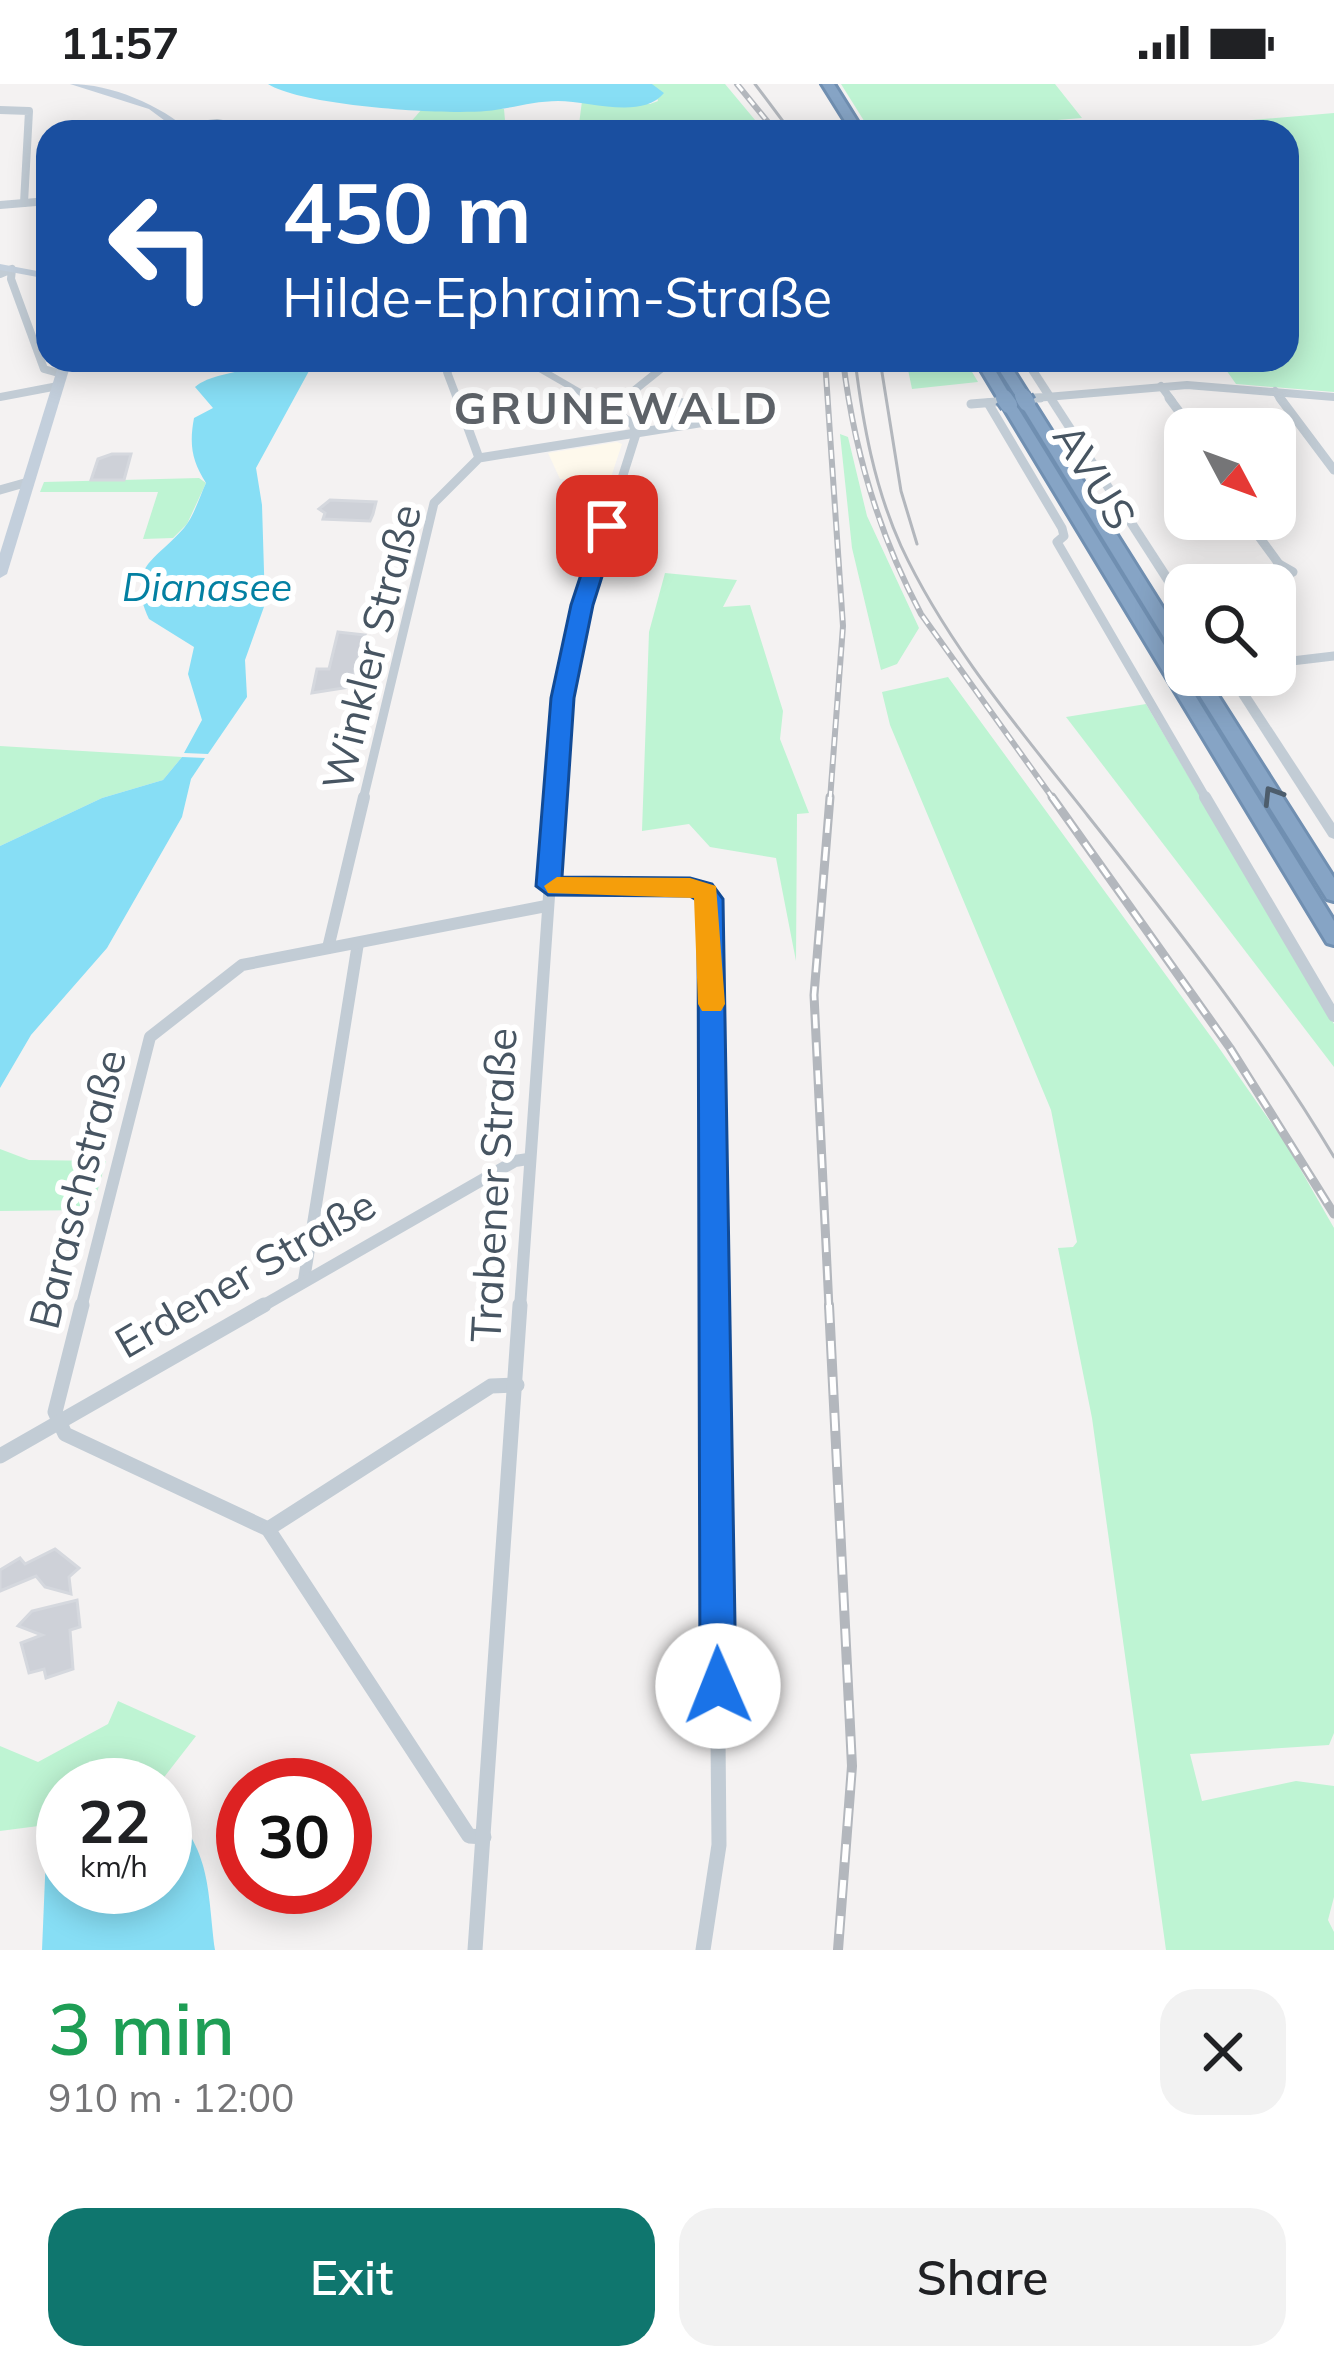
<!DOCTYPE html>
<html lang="en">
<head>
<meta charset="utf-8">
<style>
	:root { --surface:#fff; --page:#f2f2f2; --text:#202124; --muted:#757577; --accent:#0f766e }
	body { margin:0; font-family:Mulish,sans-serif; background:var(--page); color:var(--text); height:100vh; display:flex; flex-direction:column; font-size:45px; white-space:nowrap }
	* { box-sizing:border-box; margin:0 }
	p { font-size:39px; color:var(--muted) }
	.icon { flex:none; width:66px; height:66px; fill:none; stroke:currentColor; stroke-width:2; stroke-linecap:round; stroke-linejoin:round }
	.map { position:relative; height:1866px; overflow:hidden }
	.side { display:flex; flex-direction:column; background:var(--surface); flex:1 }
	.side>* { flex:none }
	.banner { position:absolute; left:36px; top:36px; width:1263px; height:252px; border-radius:36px; box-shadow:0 6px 30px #0003; background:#1a4fa0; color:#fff; overflow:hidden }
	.needle { width:78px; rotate:131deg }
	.buttons { position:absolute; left:1164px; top:324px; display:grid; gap:24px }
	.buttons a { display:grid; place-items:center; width:132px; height:132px; border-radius:24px; background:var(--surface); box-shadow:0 6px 30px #0003; font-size:60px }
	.speed { position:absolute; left:36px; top:1674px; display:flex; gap:24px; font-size:60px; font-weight:700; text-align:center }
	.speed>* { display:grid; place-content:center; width:156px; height:156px; border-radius:50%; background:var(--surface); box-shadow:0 6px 30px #0003; line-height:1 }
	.speed small { font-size:30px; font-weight:400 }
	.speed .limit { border:18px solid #d22; background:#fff; color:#111 }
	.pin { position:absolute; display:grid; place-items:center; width:102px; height:102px; color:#fff; margin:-51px; border-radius:24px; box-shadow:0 6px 18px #0006 }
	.me { position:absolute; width:132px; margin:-66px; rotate:359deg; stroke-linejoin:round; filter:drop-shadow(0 0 9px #0008) }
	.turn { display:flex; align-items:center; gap:42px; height:252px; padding:0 48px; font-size:54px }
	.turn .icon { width:156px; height:156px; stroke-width:2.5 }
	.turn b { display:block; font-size:84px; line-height:102px }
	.round { display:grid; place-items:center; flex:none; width:126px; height:126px; border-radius:36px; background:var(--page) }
	.summary { display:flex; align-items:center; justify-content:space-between; height:204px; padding:0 48px }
	h1 { font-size:72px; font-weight:600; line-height:90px; color:#1e9e55 }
	.primary-button { display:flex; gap:24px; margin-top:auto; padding:24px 48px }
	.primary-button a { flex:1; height:138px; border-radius:36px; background:var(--accent); color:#fff; font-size:48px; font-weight:600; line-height:138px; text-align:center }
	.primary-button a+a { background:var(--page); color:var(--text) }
	.status { display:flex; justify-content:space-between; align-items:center; height:84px; padding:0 60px; background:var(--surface); direction:ltr }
	.status svg { height:33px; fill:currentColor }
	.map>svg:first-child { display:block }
	.commercial { fill:#fef9ec }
	.green { fill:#bef4d3 }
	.water { fill:#87def5 }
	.building { fill:#ced1d8; stroke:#d5d8de; stroke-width:3 }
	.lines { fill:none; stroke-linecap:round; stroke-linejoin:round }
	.motorway-casing { stroke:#708fb1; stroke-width:6 }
	.minor-far3 { stroke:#c2ccd5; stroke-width:8 }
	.minor-far2 { stroke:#c2ccd5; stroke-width:9 }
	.minor-far1 { stroke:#c2ccd5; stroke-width:12 }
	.minor { stroke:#c2ccd5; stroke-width:15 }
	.tertiary { fill:#c2ccd5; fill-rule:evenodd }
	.secondary { fill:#c3cfdc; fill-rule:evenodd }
	.motorway { fill:#86a4c5; fill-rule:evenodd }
	.tram { stroke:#b3b7bd; stroke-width:3 }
	.rail-far2-casing { stroke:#b3b7bd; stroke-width:6 }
	.rail-far1-casing { stroke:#b3b7bd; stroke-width:9 }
	.rail-casing { stroke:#b3b7bd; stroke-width:10 }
	.rail-far2 { stroke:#fff; stroke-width:3; stroke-dasharray:9; stroke-linecap:butt }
	.rail-far1 { stroke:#fff; stroke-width:4.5; stroke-dasharray:14; stroke-linecap:butt }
	.rail { stroke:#fff; stroke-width:6; stroke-dasharray:18; stroke-linecap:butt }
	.motorway-bridge-far1-casing { stroke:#708fb1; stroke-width:18; stroke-linecap:butt }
	.motorway-bridge-casing { stroke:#708fb1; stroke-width:21; stroke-linecap:butt }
	.motorway-bridge-far1 { stroke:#86a4c5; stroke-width:14 }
	.motorway-bridge { stroke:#86a4c5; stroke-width:16 }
	.oneway { stroke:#4d5d6c }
	.route { fill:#1a73e8; stroke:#114b97; stroke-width:3 }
	.slow { fill:#f59e0b }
	.labels { text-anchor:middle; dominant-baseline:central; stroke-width:12; stroke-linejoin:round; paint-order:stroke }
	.far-water-label { font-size:39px; font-style:italic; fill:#0380a2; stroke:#fff }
	.street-label { font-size:42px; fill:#475562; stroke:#fff }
	.far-district-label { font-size:45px; font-weight:bold; letter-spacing:3px; fill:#5d6268; stroke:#fff }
</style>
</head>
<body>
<div class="status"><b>11:57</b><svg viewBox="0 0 49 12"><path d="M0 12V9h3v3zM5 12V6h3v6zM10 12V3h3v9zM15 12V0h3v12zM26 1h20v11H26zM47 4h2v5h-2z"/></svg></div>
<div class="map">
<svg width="1334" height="1866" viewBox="0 0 1334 1866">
	<rect width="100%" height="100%" fill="#f4f2f2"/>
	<!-- commercial -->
	<path class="commercial" d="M 617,358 L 622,360 L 609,399 L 560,395 L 548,369 Z"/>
	<!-- green -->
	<g class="green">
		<path d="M 652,0 L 725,0 L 765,48 L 578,48 L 582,17 L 650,20 L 658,17 Z"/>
		<path d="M 841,0 L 1055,0 L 1082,34 L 1045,37 L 1052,48 L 871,48 Z"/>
		<path d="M 422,25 L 504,25 L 506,48 L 402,48 Z"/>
		<path d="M 1334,29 L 1334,308 L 1236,300 L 1219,276 L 1287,276 L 1287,48 L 1113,48 Z"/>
		<path d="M 906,276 L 965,276 L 978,298 L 912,305 Z"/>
		<path d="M 840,350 L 848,353 L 867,432 L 919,544 L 897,580 L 881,586 L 852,464 Z"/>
		<path d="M 199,394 L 206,399 L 187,440 L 173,454 L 143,455 L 158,408 L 40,408 L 44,398 Z"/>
		<path d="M 665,489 L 737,496 L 723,523 L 750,521 L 783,627 L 780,655 L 809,729 L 797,730 L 796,877 L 776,774 L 710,763 L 689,740 L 642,747 L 649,548 Z"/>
		<path d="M 948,593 L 1217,961 L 1286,1060 L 1334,1144 L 1334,1649 L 1329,1661 L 1190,1670 L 1202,1717 L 1296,1697 L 1334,1702 L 1334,1813 L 1328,1836 L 1334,1848 L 1334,1866 L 1166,1866 L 1092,1334 L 1058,1164 L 1073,1163 L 1077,1158 L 1051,1026 L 890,641 L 882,608 Z"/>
		<path d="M 1146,620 L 1334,940 L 1334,983 L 1066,633 Z"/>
		<path d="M 0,662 L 182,673 L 163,696 L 102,714 L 0,762 Z"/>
		<path d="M 0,1065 L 29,1076 L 106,1077 L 92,1126 L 0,1127 Z"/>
		<path d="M 118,1617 L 196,1652 L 158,1701 L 144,1701 L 126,1688 L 90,1683 L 78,1701 L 63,1701 L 63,1726 L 54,1740 L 0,1747 L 0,1662 L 38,1678 L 108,1640 Z"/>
	</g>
	<!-- water -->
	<g class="water">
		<path d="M 268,0 L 652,0 L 664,9 C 642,36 589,17 558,17 C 533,17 510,25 486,27 C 442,31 303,22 268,0 Z"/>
		<path d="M 274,276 L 315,276 L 256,384 L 262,421 L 265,520 L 245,576 L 247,613 L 208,670 L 184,669 L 202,636 L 188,590 L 194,563 L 149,535 C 125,483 154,478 184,444 C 194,432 199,414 206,399 C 192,377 189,361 194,334 L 213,324 L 195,303 C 212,288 250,289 274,276 Z"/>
		<path d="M 182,673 L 205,674 L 191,695 L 182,733 L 107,864 L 31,951 L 0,1004 L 0,762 L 102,714 L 163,696 Z"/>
		<path d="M 165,1720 C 212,1767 207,1804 215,1866 L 42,1866 L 46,1770 L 63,1726 L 63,1803 L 165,1803 Z"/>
	</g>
	<!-- building -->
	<g class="building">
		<path d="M 112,370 L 131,370 L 124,396 L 91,396 L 98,375 Z"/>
		<path d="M 330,416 L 376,418 L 373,430 L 370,437 L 323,435 L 325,429 L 319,425 Z"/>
		<path d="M 338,548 L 365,551 L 350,603 L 312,609 L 317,585 L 329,585 Z"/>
		<path d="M 55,1465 L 79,1484 L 69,1493 L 71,1510 L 45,1503 L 36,1492 L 0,1507 L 0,1486 L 20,1474 L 25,1480 Z"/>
		<path d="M 77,1516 L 80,1543 L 70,1546 L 73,1585 L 46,1594 L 44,1585 L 29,1589 L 21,1559 L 42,1551 L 18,1542 L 32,1527 Z"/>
	</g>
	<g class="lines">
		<!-- motorway casing -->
		<g class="motorway-casing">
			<g id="motorway">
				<path d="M 822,0 L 834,0 L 864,48 L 852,48 Z"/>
				<path d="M 975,276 L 989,276 L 1011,313 L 1009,316 L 999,316 Z"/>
				<path d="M 993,276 L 1007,276 L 1029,311 L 1027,314 L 1017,314 Z"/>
				<path d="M 1027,315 L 1034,319 L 1185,559 L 1185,578 L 1176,573 L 1020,319 Z"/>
				<path d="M 1004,318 L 1016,321 L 1334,837 L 1334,861 L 1327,859 L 1002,321 Z"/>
				<path d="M 1187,591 L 1205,591 L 1334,794 L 1334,817 L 1327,815 Z"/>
			</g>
		</g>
		<!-- minor-far3 -->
		<g class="minor-far3">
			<path d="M 0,26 L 29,27 L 24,119"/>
			<path d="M 182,43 L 217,39 L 265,48"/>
			<path d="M 0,121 L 48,117"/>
			<path d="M 0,190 L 12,185 L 11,195 L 44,285 L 62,290"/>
			<path d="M 456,276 L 447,288 L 458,317"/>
			<path d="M 1161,302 L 1172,317"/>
			<path d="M 1275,307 L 1282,317"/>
			<path d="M 0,313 L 58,302"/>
			<path d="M 1035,314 L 1187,301 L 1334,313"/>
			<path d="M 621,317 L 672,276"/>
		</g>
		<!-- minor-far2 -->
		<g class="minor-far2">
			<path d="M 457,314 L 479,374"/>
			<path d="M 1035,314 L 1040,314"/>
			<path d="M 1169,314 L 1192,345"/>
			<path d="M 1280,314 L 1334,386"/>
			<path d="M 620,317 L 691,319 L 724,335"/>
			<path d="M 988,319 L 1062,444 L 1064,452 L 1057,458 L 1207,716"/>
			<path d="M 971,320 L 996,318"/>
			<path d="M 605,322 L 624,314"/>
			<path d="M 605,322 L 633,340 L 636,350"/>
			<path d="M 0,406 L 28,398"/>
			<path d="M 1246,435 L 1279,480"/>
			<path d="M 1279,480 L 1293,488 L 1283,492 L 1273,487 Z"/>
			<path d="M 1275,579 L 1334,572"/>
			<path d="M 363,716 L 434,419 L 479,374 L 724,335"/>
			<path d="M 556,716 L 563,614 L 582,521 L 636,350"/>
		</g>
		<!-- minor-far1 -->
		<g class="minor-far1">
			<path d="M 1205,713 L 1334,932"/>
			<path d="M 548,802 L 692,803 L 710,815 L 714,1224"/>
			<path d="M 328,864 L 364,713"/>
			<path d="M 304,1196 L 358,859"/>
			<path d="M 81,1224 L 150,953 L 242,881 L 546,822"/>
			<path d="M 259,1224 L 515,1077 L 528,1075"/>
			<path d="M 520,1224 L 556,713"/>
		</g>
		<!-- minor -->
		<g class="minor">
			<path d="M 82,1221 L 55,1328 L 65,1350 L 268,1445 L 469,1752 L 484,1753"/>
			<path d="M 0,1372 L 264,1221"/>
			<path d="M 268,1445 L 491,1302 L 517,1301"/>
			<path d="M 475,1866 L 520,1221"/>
			<path d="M 703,1866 L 719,1761 L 714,1221"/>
		</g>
		<!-- tertiary -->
		<g class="tertiary">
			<path d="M 518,276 L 531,276 L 610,322 L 601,324 Z"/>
			<path d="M 1021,276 L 1031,276 L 1185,513 L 1185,526 L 1179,522 Z"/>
			<path d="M 1225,591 L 1237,591 L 1334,739 L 1334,755 L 1329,753 Z"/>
		</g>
		<!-- secondary -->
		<g class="secondary">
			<path d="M 70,0 C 112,0 160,21 191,48 L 180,48 L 149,25 Z"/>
			<path d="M 0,180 L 48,189 L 48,195 L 0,186 Z"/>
			<path d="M 60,276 L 72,276 L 7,490 L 0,494 L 0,469 Z"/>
		</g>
		<!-- motorway -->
		<use href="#motorway" class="motorway"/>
		<!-- tram -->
		<g class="tram">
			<path d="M 755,0 L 791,48"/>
			<path d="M 855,276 C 863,340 874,402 901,462 C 947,561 1021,647 1088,732 C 1175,842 1262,952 1334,1073"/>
			<path d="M 880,276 L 901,407 L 917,460"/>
		</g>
		<!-- rail-far2 casing -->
		<g class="rail-far2-casing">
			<g id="rail-far2">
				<path d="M 737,0 L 776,48"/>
				<path d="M 825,276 L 843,542 L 830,716"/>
				<path d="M 843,276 C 854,367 878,449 921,530 L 1054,716"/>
			</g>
		</g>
		<!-- rail-far1 casing -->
		<g class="rail-far1-casing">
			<g id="rail-far1">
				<path d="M 1052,713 L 1230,964 L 1334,1130"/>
				<path d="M 829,1224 L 814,911 L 830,713"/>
			</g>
		</g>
		<!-- rail casing -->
		<g class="rail-casing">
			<path id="rail" d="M 829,1221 L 852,1682 L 838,1866"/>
		</g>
		<!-- rail-far2 -->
		<use href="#rail-far2" class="rail-far2"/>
		<!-- rail-far1 -->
		<use href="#rail-far1" class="rail-far1"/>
		<!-- rail -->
		<use href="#rail" class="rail"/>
		<!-- motorway-bridge-far1 casing -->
		<g class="motorway-bridge-far1-casing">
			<path id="motorway-bridge-far1" d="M 1022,311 L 1025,317"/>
		</g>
		<!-- motorway-bridge casing -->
		<g class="motorway-bridge-casing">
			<g id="motorway-bridge">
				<path d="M 1004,314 L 1009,321"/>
				<path d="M 1024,314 L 1027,319"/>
			</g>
		</g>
		<!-- motorway-bridge-far1 -->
		<use href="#motorway-bridge-far1" class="motorway-bridge-far1"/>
		<!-- motorway-bridge -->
		<use href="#motorway-bridge" class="motorway-bridge"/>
	</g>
	<!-- one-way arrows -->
	<defs><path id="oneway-chevron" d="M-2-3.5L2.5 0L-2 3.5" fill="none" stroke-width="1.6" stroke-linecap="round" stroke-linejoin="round" transform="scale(3)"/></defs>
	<use class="oneway" href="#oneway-chevron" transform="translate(1272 711) rotate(-122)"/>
	<!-- route -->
	<path class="route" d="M 607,435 L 618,442 L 593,521 L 574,614 L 562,793 L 690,794 L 712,800 L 723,815 L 736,1602 L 731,1614 L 718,1620 L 705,1614 L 700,1602 L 698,817 L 690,812 L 548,811 L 536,802 L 551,614 L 571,521 L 597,442 Z"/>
	<!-- slow -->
	<path class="slow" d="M 557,793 L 690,794 L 716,802 L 725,920 L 721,927 L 702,927 L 698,920 L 694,814 L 548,809 L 544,802 Z"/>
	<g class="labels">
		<!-- far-water labels -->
		<g class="far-water-label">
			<text x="207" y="502">Dianasee</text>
		</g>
		<!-- street labels -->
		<g class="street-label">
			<text transform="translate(1095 392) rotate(58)">AVUS</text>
			<text transform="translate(371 563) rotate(-76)">Winkler Straße</text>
			<text transform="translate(493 1101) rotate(-87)">Trabener Straße</text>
			<text transform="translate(77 1105) rotate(-76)">Baraschstraße</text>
			<text transform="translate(245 1189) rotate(-30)">Erdener Straße</text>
		</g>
		<!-- far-district labels -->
		<g class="far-district-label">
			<text x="617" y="323">GRUNEWALD</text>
		</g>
	</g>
</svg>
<div class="buttons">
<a><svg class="needle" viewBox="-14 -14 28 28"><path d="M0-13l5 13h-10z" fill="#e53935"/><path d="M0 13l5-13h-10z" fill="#757577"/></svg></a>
<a><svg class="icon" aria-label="search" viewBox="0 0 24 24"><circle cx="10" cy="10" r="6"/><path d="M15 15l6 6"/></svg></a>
</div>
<div class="speed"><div>22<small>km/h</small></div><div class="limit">30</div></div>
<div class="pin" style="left:607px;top:442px;background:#d93025"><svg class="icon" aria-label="arrive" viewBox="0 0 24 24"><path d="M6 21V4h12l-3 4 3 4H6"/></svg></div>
<svg class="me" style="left:718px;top:1602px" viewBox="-20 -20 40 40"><circle r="19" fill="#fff"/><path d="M0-13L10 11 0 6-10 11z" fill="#1a73e8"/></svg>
<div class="banner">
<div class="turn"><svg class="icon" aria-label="left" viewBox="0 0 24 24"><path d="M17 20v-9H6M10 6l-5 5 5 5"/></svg><div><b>450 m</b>Hilde-Ephraim-Straße</div></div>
</div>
</div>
<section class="side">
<div class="summary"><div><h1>3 min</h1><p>910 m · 12:00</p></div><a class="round"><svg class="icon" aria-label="close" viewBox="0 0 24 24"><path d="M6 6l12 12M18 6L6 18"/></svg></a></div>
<div class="primary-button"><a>Exit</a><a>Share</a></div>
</section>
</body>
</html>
